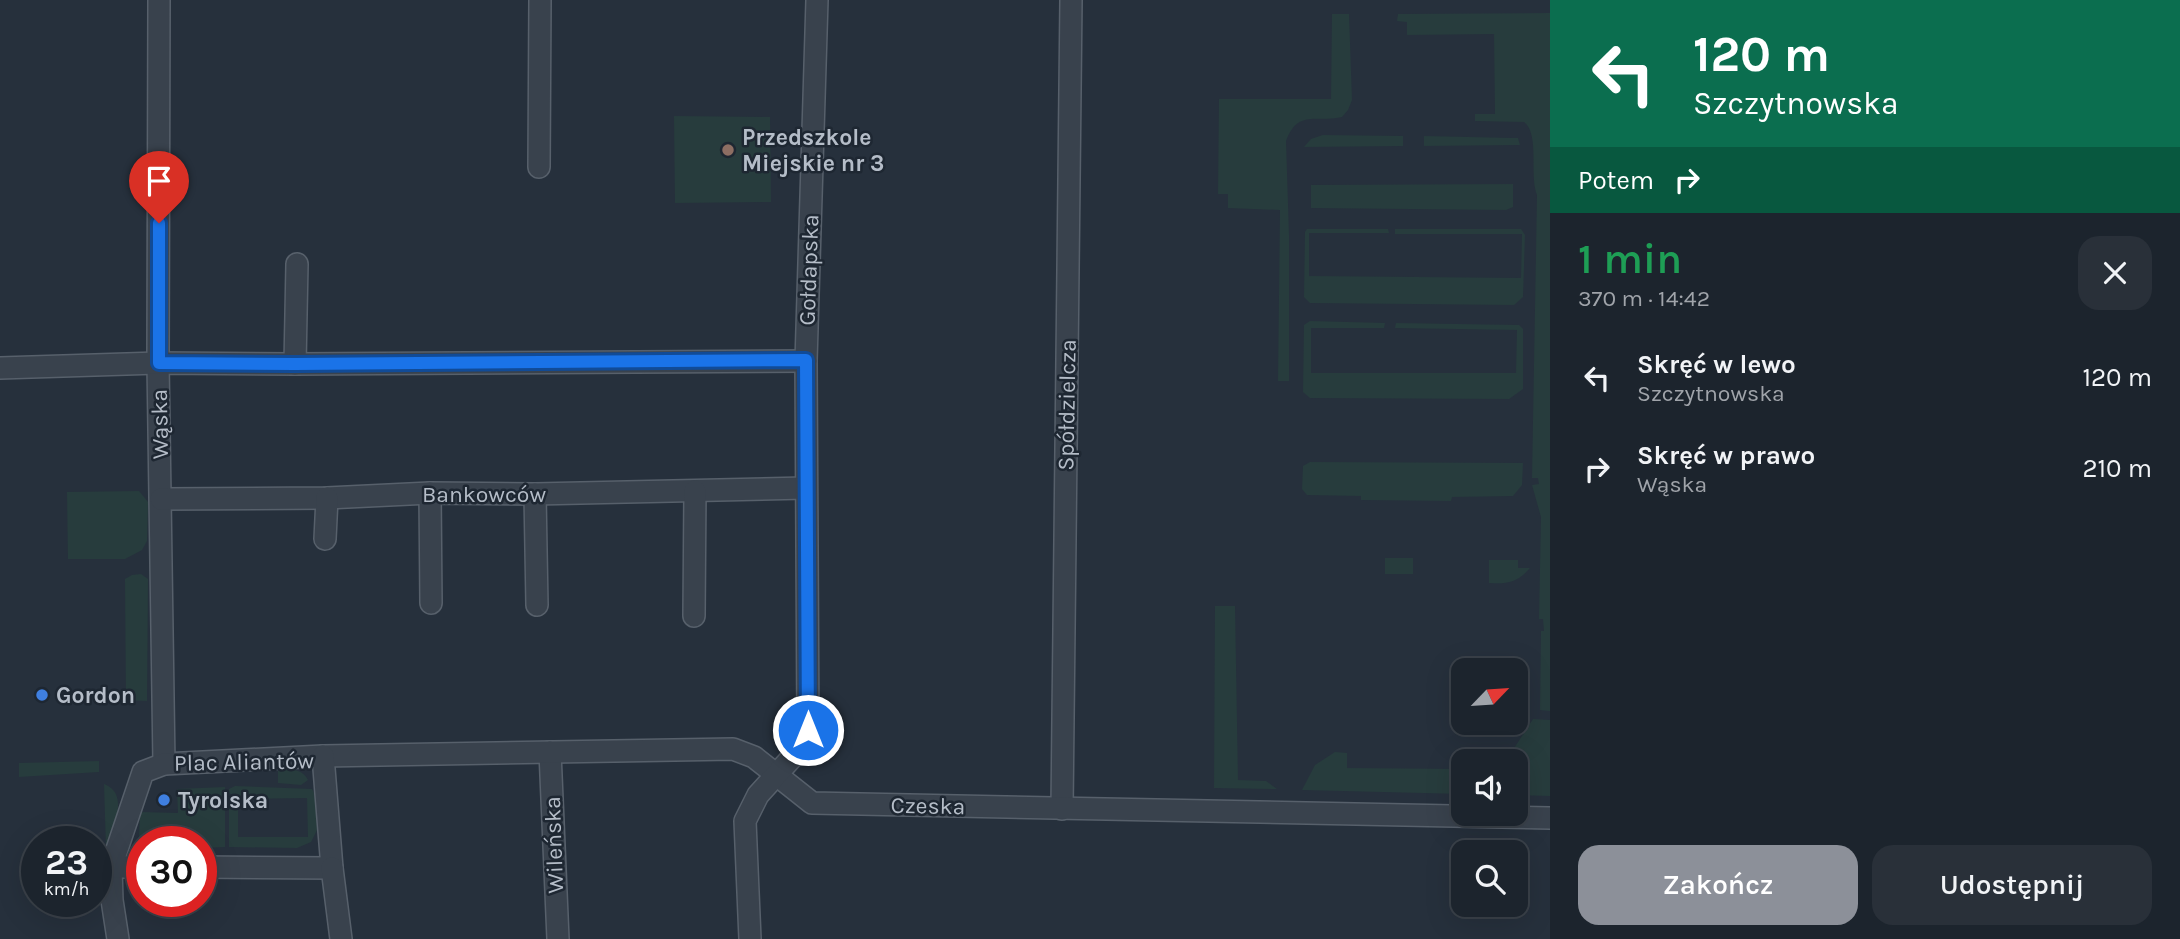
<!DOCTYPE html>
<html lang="pl">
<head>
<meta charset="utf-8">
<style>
	:root { --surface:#1c242d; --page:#293039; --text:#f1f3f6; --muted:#a0a4aa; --line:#3a4149; --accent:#8c9099 }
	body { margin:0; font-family:Karla,sans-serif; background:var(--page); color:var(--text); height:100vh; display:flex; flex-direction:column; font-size:26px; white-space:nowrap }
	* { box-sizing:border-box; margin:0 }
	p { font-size:23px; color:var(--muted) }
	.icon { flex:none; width:38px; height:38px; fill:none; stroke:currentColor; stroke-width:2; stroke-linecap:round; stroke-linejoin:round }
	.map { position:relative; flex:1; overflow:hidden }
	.drawer { display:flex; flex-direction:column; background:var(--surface); width:630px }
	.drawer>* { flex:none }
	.top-card { background:#0b6e4f; color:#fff; overflow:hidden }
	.needle { width:46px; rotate:65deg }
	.buttons { position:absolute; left:1451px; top:658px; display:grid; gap:14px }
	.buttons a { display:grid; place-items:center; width:77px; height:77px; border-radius:14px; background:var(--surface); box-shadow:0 7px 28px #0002,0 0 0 2px var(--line); font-size:35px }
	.speed { position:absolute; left:21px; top:826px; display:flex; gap:14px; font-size:35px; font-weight:700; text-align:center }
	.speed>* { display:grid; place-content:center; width:91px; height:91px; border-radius:50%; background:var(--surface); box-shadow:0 7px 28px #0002,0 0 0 2px var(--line); line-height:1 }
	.speed small { font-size:18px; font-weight:400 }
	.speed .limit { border:10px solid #d22; background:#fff; color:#111 }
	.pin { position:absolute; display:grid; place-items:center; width:60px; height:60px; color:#fff; margin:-72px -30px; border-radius:50% 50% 50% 0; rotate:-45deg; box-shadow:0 0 7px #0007 }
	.pin .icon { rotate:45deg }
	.me { position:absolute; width:77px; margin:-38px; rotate:0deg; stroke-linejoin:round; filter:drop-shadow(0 0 5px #0008) }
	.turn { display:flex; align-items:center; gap:24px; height:147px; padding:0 28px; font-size:32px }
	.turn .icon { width:91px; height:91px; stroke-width:2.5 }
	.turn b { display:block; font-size:49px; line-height:60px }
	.then { display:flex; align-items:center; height:66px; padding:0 28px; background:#0003; gap:14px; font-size:26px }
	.round { display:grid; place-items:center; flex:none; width:74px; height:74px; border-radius:21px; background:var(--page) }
	.summary { display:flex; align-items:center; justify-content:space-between; height:119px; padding:0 28px }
	h1 { font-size:42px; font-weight:600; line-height:52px; color:#1e9e55 }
	.primary-button { display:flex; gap:14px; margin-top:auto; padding:14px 28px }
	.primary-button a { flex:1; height:80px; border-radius:21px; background:var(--accent); color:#fff; font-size:28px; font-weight:600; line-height:80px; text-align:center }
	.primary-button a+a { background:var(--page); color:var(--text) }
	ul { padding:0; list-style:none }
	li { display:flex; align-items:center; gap:21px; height:91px; padding:0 28px }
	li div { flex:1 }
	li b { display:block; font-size:26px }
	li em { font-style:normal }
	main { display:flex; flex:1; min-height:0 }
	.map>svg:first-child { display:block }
	.green { fill:#273c3d }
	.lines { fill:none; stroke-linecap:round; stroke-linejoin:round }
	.street-casing { stroke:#57606b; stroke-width:24 }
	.street { stroke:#39424d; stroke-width:21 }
	.route-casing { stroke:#114b97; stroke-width:18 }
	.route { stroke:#1a73e8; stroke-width:12 }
	.education-dot { fill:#8d6e63; stroke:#1e2732; stroke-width:2.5 }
	.shop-dot { fill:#3f7fe0; stroke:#1e2732; stroke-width:2.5 }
	.labels { text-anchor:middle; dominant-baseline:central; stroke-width:5; stroke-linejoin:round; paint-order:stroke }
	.poi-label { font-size:23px; font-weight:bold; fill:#b5bdc8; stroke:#1e2732; text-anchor:start }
	.street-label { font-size:23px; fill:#b5bdc8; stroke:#1e2732 }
</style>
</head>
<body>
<main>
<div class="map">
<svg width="1550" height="939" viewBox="0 0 1550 939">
	<rect width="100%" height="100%" fill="#26303c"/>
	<!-- green -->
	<g class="green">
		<path d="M 1550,13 L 1550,711 L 1540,710 L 1541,631 L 1544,631 L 1543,619 L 1539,619 L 1541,517 L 1532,485 L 1539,484 L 1538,478 L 1532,478 L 1537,195 C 1529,175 1540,134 1524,122 L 1475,121 L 1475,114 L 1495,114 L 1494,34 L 1407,35 L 1407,22 L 1397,21 L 1398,14 Z"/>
		<path d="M 1332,14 L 1349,14 L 1352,100 L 1348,110 L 1342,117 C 1316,123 1298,109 1286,141 L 1289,235 L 1289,381 L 1278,381 L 1280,210 L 1228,208 L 1228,194 L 1218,194 L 1219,99 L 1331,99 Z"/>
		<path d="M 674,116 L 770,117 L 771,202 L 675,203 Z"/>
		<path d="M 1323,135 L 1403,136 L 1403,146 L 1304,147 L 1311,139 Z"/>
		<path d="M 1424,136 L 1513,138 L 1518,138 L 1520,145 L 1424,146 Z"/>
		<path d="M 1513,184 L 1513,207 L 1506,210 L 1311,208 L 1311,185 Z"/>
		<path d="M 1307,229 L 1388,229 L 1389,233 L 1309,233 L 1309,276 L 1521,278 L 1522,234 L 1395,234 L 1395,229 L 1521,229 L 1525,235 L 1523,297 L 1514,305 L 1310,303 L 1304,297 L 1305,232 Z"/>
		<path d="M 1310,321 L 1385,323 L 1384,328 L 1311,328 L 1311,373 L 1516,373 L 1517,330 L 1395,328 L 1396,323 L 1519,325 L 1523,329 L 1523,389 L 1509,399 L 1310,398 L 1303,392 L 1304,325 Z"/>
		<path d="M 1310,462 L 1523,463 L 1522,485 L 1513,496 L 1452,497 L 1451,501 L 1361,500 L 1361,496 L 1307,495 L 1302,489 L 1303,466 Z"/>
		<path d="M 139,491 L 148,502 L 147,541 L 142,550 L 125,559 L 68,559 L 67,492 Z"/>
		<rect x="1385" y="558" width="28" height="16"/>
		<path d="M 1489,560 L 1518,560 L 1518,568 L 1530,568 C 1517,583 1508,584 1489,583 Z"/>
		<path d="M 141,574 L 148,579 L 147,701 L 126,700 L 125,579 L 132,575 Z"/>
		<path d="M 1215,606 L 1235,606 L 1238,780 L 1266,781 L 1277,789 L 1214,788 Z"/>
		<path d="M 1533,719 L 1550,720 L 1550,796 L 1516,795 L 1516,761 L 1471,761 L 1471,756 L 1509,756 Z"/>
		<path d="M 1335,752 L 1347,753 L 1347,768 L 1463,769 L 1463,794 L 1302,790 L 1315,765 Z"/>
		<path d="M 99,761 L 99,772 L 19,777 L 19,763 Z"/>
		<path d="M 278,769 C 290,769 302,768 308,780 L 301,785 L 278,783 Z"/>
		<path d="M 104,784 C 131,794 112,830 106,849 Z"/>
		<path d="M 235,786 L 312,789 L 316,797 L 317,830 L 311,842 L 297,848 L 229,847 L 229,798 L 238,801 L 238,837 L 308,837 L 307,798 L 240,799 L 229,793 L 229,789 Z"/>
		<path d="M 225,787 L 225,847 L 201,848 L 201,842 L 142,843 L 139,836 L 140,812 L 178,813 L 177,789 Z"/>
	</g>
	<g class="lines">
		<!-- street casing -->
		<g class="street-casing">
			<g id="street">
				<path d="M 159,0 L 158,363 L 164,764"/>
				<path d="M 539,167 L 540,0"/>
				<path d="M 295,364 L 297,264"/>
				<path d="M 0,368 L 158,363 L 295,364 L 806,361"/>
				<path d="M 430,493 L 431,603"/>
				<path d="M 535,494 L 537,605"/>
				<path d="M 161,499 L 327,498 L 430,493 L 535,494 L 806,488"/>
				<path d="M 325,539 L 327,498"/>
				<path d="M 694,616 L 695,491"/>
				<path d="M 550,752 L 558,939"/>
				<path d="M 1062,809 L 1071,0"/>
				<path d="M 111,867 L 112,900 L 118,939"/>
				<path d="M 142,867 L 111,867 L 143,772 L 164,764 L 323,756 L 733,749 L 754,757 L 812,803 L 1550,818"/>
				<path d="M 201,867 L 332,868 L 323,756"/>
				<path d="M 332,868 L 341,939"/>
				<path d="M 750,939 L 745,821 L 758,795 L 796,753 L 808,730 L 806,361 L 817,0"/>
			</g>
		</g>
		<!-- street -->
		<use href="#street" class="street"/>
	</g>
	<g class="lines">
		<!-- route casing -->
		<g class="route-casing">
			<path id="route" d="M 159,223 L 159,363 L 295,364 L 806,360 L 808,730"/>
		</g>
		<!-- route -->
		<use href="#route" class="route"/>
	</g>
	<!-- markers -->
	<circle class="education-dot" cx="728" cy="150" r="7"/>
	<g class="shop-dot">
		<circle cx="42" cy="695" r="7"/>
		<circle cx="164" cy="800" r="7"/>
	</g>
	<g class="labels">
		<!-- poi labels -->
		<g class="poi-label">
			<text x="742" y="137">Przedszkole<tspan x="742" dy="26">Miejskie nr 3</tspan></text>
			<text x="56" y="695">Gordon</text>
			<text x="178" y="800">Tyrolska</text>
		</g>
		<!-- street labels -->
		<g class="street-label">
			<text transform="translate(809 270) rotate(-88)">Gołdapska</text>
			<text transform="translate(1067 405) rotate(-89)">Spółdzielcza</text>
			<text transform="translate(160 424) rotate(-91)">Wąska</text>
			<text x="484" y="494">Bankowców</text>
			<text transform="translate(244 762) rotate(-1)">Plac Aliantów</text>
			<text transform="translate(928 806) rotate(1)">Czeska</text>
			<text transform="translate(554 845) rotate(-92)">Wileńska</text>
		</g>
	</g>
</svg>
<div class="buttons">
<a><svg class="needle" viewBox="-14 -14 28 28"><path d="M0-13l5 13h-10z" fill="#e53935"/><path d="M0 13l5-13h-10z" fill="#a0a4aa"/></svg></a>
<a><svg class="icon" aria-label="sound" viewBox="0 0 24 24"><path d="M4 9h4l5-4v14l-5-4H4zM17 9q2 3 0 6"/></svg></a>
<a><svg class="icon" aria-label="search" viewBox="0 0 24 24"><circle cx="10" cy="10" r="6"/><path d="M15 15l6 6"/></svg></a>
</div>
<div class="speed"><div>23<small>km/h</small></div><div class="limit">30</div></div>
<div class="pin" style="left:159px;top:223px;background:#d93025"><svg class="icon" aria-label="arrive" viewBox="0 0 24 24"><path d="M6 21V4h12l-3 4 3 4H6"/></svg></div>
<svg class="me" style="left:808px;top:730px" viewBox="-20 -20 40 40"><circle r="17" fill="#1a73e8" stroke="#fff" stroke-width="3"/><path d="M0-11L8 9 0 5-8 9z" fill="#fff"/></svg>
</div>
<section class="drawer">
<div class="top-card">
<div class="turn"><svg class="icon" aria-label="left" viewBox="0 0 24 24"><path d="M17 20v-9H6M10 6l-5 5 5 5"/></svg><div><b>120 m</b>Szczytnowska</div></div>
<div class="then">Potem<svg class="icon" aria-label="right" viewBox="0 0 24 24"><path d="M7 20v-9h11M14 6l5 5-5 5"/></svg></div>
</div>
<div class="summary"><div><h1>1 min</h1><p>370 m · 14:42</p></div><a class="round"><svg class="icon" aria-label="close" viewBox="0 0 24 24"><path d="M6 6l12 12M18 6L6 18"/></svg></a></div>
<ul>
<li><svg class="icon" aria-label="left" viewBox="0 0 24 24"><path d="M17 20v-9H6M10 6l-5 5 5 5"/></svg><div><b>Skręć w lewo</b><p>Szczytnowska</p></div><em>120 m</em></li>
<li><svg class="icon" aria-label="right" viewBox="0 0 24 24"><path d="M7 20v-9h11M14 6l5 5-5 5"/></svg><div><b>Skręć w prawo</b><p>Wąska</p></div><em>210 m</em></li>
</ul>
<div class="primary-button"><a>Zakończ</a><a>Udostępnij</a></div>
</section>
</main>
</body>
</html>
